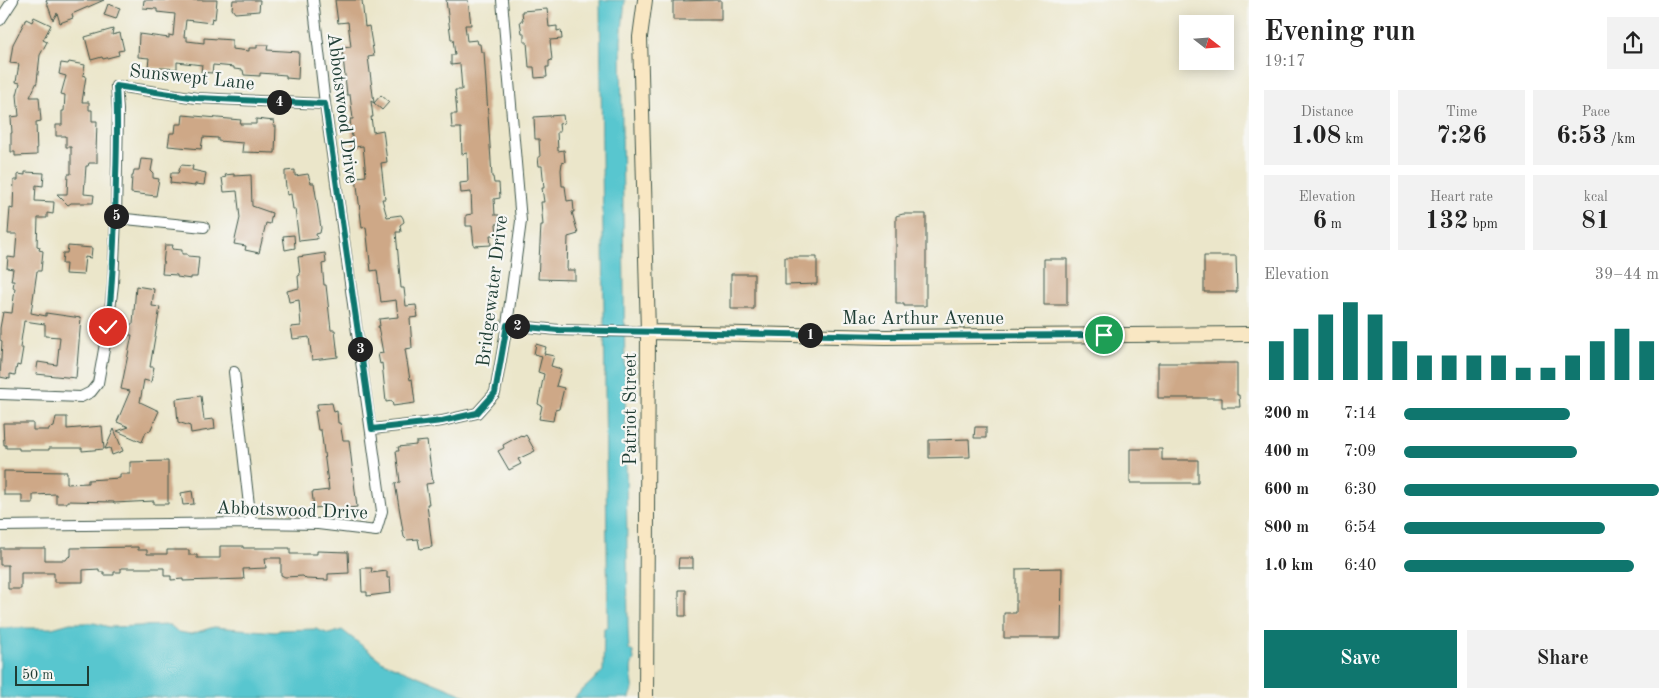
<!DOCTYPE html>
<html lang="en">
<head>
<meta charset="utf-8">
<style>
  :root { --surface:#fff; --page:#f2f2f2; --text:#222; --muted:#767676; --accent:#0f766e }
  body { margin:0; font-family:"Old Standard TT",serif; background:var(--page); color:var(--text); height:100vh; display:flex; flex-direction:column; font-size:19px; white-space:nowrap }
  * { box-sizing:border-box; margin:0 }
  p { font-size:16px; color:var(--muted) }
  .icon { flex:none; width:28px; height:28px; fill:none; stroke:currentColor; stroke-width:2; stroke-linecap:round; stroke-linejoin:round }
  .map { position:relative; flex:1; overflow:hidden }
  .sheet { display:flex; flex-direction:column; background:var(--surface); width:425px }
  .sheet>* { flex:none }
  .needle { width:32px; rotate:107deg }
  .tools { position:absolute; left:1179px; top:15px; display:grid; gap:10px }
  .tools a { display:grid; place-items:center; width:55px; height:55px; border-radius:0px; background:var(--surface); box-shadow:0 2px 12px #0003; font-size:25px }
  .scale { position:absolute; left:15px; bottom:12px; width:74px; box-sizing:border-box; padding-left:5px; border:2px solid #1f3d34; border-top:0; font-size:14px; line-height:18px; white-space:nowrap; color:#1f3d34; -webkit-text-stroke:4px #f6f6f2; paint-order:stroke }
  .pin { position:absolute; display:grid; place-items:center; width:42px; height:42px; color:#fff; margin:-21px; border:2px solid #fff; border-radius:50%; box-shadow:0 1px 5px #0007 }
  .km { position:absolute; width:25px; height:25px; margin:-12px; border-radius:50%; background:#222; color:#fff; font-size:14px; line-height:25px; text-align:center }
  .round { display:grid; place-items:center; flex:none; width:52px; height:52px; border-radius:0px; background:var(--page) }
  .headline { display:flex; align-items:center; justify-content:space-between; height:85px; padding:0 15px }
  h1 { font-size:28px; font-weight:700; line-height:38px }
  .stats { display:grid; grid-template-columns:repeat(3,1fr); gap:8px; height:85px; padding:5px 15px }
  .stats div { display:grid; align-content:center; border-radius:0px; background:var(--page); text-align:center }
  .stats b { font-size:25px; font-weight:700 }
  .stats small { font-size:14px; font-weight:400 }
  .stats p { font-size:14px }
  .chart { height:140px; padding:10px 15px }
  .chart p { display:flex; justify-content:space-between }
  .chart svg { width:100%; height:90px; margin-top:5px; stroke:var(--accent); stroke-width:6 }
  .action { display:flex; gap:10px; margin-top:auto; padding:10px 15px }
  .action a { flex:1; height:58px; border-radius:0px; background:var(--accent); color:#fff; font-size:20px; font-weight:700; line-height:58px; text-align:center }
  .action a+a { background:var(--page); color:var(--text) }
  ul { padding:0 15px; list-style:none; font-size:16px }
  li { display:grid; grid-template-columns:80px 60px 1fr; align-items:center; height:38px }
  li i { height:12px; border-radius:6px; background:var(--accent) }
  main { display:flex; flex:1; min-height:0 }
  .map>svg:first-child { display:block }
  .water { fill:#59c6cf; stroke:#3c8282 }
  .building { fill:#cea887 }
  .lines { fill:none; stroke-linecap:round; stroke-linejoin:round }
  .street-casing { stroke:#3e564a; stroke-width:12 }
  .secondary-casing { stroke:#3e564a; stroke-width:16 }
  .street { stroke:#fff; stroke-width:10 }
  .secondary { stroke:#f9e7c3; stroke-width:14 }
  .route-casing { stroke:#fff; stroke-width:10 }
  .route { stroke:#0f766e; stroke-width:6 }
  .labels { text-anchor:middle; stroke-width:4.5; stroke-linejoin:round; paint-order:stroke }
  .street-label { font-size:19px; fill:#1f3d34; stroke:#f6f6f2 }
</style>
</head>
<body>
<main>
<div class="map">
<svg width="1249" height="698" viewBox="0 0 1249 698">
  <rect width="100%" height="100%" fill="#f6f6f2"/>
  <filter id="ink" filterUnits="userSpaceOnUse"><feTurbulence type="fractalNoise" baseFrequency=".02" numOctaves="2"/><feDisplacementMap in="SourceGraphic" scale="10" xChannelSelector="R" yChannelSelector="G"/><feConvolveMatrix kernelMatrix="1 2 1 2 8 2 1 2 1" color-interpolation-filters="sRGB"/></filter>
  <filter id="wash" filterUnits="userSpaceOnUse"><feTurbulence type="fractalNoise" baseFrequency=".0096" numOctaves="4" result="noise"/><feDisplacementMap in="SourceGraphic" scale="20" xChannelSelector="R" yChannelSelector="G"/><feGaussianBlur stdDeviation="1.12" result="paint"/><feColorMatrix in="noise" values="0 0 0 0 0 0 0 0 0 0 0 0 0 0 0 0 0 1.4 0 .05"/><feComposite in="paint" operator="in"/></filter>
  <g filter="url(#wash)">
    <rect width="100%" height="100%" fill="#ebe6ca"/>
    <path class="water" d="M600,0H625L621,40L628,627L629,649L633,652L634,659C629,668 632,676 633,685C634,689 631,694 630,698H574L603,671L604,628L608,627Z
      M70,623H94L109,627L170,625L178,632L191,634L214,627L276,632L280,630L316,629L329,634L342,630L383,662L471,698H177L119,696L108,698H0V628H52Z"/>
    <g id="blocks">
      <path class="building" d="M46,0H104L72,14L73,18L60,23L57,13L53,20Z
        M144,0H217L215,19L212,18L211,23L186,20L184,37H187V41L204,43V38L232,40V49L249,51V48H257V45H268L267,50L299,52L298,79L286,78V75L260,73V76L244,75L243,70L234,69V67L213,65L212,73L201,72L202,65L177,62V69L148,67L149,58L138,57L139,34L169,38V35L173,36L175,14L157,12V9L143,8Z
        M233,0H260L259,11L235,13L232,9Z
        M335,0H362L365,27L369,26L374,56L368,57L374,103L371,101L373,117H371L373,132L383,130L387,162L381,163L385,199H382L387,217L401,215L403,218L404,222L400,225L401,232H396L401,288H404L406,306L416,305L418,317L410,318L412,348L405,349L410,380L412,379L415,403L393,406L392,401L386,402L382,363L380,364L378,354L383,353L378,326H380L379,319L398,317L396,300L381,302L377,270L371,271L366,227L362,228L356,177L366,176L363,146L353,147L350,119H353L350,95H347L342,48L351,47L348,22L338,23Z
        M446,0H468L471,25H465L467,41L477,40L478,44H480L481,52H484L492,177H493L494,183H499L500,198L494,199L495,215H499V224H496L497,235H490L491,245L474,246L472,226H466V215L472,214L471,192L461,193L460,183L468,182L467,153L462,154L461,128H452L451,114H457L455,90H462L460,64L451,65V55H455L453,39H451Z
        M721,0V20H673V1Z
        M108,4L120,8L116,19L104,15Z
        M547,9L549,27L557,26V31L561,30L562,39L550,40L552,60L549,61V67H546L547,77L535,78L534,67H529L527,42H524V33H522L520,21H523L522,11Z
        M34,17L51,25L43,40L47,42L40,55L37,82L30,97H39L41,121L36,122L37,155L15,156V152H11V133H12L11,117L19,116L17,95L20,83L16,82L19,64L10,63L13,44L26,19L32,22Z
        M113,29L112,35L120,33L124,50L118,51L119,55L103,59L102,57L91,60L85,37Z
        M69,62L85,65L83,75L86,76L82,102H89V110H92V121H97L96,153H97V163H89L88,166H86L84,194L94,195L93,203H71L68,205L57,194H67L68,174H71V147H66V136H56V125H62V111H64L65,95L61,94L66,76L59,74L61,63L68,64Z
        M381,95L389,102L382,110L374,103Z
        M183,115L241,120L240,124H256V119L274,121L273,126H276L275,153L242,152L243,143L218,141V138L203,137L201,149L168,146L170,133H175L176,124H182Z
        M563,115L564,123L559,124L560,132H557L558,151L564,150L565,162L562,163L561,170L562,186H565L567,201L573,200L574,212H572L578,234L568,237L567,270H575V280L538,279L541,225H543L541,202H544L542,188H544L542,166H539L538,157H540L539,139H535L534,117Z
        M141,159L153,160L151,171L153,173V178L159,179L156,196L131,193L132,176H133L134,170H139Z
        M181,165L193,166L192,170L206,173L204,185L195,184V186L170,183L171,173H178Z
        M295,170V176L308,174L311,183H314L321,228L320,233L316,234L317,239L299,241L295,209H293L291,194L287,195L285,179V171Z
        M25,172L44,173L43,186L36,185L35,201L54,202L53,214L47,213V218H38L37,246L40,247L39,250L43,251L41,271H37L31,313L46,316V313L81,318L76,378L36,374L38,362L57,365L60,337L45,336V324L24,321L20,348H23L20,366L17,365L15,375L10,374V379L0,377L2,341L0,340V328L3,312L12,313L15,288H13L14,281H11L13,269L7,268L8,257L15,258L17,234H8L10,208L13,209L14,180H18V174L25,175Z
        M234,174V176L251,175L252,206L272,213L270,224L266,223L259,253L245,250L246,246L234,244L240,218L237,191L224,192L222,178L226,177L225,175Z
        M903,214H926V306H904V304H896V216Z
        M294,235L295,248L285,250L283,236Z
        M165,245H173L172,249L182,250V254H187L188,256L199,257L197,277H191V279L177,277V275L162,274Z
        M68,246L92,248L91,258L85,257L83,275L65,274L66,264H62L63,253H67Z
        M325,253L326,263L322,264L324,285H326L331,330H335L338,357L312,360L309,337L293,339L291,327L301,326L299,300L289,302L287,291L299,288L298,276L300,275L298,257Z
        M1204,256H1236L1237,292H1204Z
        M785,257H817V284L785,285Z
        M1044,259H1067V305H1044Z
        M731,274H754V309H731Z
        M136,286L154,289L152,306L160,307L150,367H154L151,382L144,380L140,402L159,411L150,431L146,432L142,442L117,431L129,427L117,422L130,391L121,389L132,335H128L130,324H133Z
        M536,344L546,347L544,354L554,356L551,366L561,369L556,386L564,388L559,409L555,410L553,421L539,419L542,406L538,404L544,374L538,372L542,356L534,354Z
        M1158,363H1237V395H1239L1240,407H1222V398H1158Z
        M201,396L204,420L214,419L215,429L191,433L190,426L178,422L176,399Z
        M332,403L334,412L337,411L338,423H340L343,440H349L357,507L332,510L331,506L314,508L312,492L329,490L321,430H318L315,411H318L317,404Z
        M56,417H67V429L102,426L104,449L82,451V448H49V450H19V448H6V445H4L3,423H33V430H49V428L54,427Z
        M975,427H986V438H974Z
        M114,429L123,451L112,455L110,448L105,449Z
        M521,435L523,437L526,435L535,451L518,459L521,464L509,470L498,451L504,448L503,445Z
        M969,439L970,457L929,458V440Z
        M427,441L433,483L426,484L429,504H427L432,547L420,549L418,539L407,540L404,537L395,483L400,482L396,451H399L398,447L416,445V442Z
        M1130,449H1162V460H1198V483H1130Z
        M168,461V504H154V501L114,503V502L67,501V503H56V494L33,495V503H22V495H4V471L67,472V484L88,483V480L120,478V474H130V462Z
        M192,491L194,504L183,505L181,493Z
        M220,546H243V548H290V554H317V551L348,552L349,573L328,574V580L306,579L303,576L285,577L281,575V558H265L266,568L243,569L244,579L183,581V579L171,580V576H164V568H121V572H114V575H104V572H99V569L83,570V582H54V573H21V589H8V565H0V548H45V560H66L68,557L71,556V548L138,547V550H147V554H167V550H189V555H197V558H220Z
        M679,558H693V568H678Z
        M361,568H372L371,573L387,571V578H390L391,593L367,596V592H362Z
        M1062,568L1061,638H1004V613H1016V569Z
        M679,590H686V616H679Z"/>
    </g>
  </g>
  <g filter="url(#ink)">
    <use href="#blocks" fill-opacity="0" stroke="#3e564a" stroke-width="1"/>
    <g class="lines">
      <defs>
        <path id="street" d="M0,20L13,0
          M116,218L204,227
          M507,325L558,330L648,332
          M234,372L251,523
          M0,394L81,397L91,392L98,383L108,327L113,284L116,218L118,110L116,86L197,98L325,104
          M372,429L442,421L477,413L495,393L507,325L521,221L502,0
          M0,526L251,523L318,524L376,531L382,511L325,104L313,0"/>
        <path id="secondary" d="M645,0L640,37L648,332L646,698
          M648,332L886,337L1249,334"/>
      </defs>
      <use href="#street" class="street-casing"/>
      <use href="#secondary" class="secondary-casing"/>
      <use href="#street" class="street"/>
      <use href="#secondary" class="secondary"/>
    </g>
  </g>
  <g class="lines" filter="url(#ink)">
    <defs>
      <path id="route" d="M108,327C113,278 115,228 116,178C117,148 118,117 116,86L197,98L325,104L372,429L442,421L477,413L495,393L507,325L558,330L886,336L1104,335"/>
    </defs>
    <use href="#route" class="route-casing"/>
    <use href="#route" class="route"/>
  </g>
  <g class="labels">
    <g class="street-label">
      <text transform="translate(192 76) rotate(6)" y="7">Sunswept Lane</text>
      <text transform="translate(344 108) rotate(83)" y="7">Abbotswood Drive</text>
      <text transform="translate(491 291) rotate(-83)" y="7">Bridgewater Drive</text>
      <text x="923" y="324">Mac Arthur Avenue</text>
      <text transform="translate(629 409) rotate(-90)" y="7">Patriot Street</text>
      <text transform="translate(292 509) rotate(2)" y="7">Abbotswood Drive</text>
    </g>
  </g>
</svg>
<div class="tools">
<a><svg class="needle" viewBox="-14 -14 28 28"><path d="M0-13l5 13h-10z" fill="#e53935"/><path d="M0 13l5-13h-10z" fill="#767676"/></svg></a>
</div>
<div class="scale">50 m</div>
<div class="pin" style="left:1104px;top:335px;background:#1e9e55"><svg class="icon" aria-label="arrive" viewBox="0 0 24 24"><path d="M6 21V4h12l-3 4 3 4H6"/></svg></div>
<div class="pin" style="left:108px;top:327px;background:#d93025"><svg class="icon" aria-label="check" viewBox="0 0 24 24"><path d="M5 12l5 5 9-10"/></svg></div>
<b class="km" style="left:810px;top:335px">1</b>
<b class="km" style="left:517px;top:326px">2</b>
<b class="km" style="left:360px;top:349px">3</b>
<b class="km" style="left:279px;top:102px">4</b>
<b class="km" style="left:116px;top:216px">5</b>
</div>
<section class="sheet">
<div class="headline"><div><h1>Evening run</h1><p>19:17</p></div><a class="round"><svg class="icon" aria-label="share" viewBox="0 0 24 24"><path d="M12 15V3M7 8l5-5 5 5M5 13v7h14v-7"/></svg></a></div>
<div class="stats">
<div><p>Distance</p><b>1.08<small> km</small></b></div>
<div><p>Time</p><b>7:26</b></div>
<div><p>Pace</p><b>6:53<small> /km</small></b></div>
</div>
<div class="stats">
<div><p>Elevation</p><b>6<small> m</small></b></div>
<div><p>Heart rate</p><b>132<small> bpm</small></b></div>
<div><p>kcal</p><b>81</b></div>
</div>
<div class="chart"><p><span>Elevation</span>39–44 m</p>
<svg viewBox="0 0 160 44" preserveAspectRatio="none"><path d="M5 44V25M15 44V19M25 44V12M35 44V6M45 44V12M55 44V25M65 44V32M75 44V32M85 44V32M95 44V32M105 44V38M115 44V38M125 44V32M135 44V25M145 44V19M155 44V25"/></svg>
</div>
<ul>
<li><b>200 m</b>7:14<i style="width:65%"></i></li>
<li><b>400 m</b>7:09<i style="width:68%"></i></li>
<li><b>600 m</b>6:30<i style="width:100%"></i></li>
<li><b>800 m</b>6:54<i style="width:79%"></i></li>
<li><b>1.0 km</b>6:40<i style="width:90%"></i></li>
</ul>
<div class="action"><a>Save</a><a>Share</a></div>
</section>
</main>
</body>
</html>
